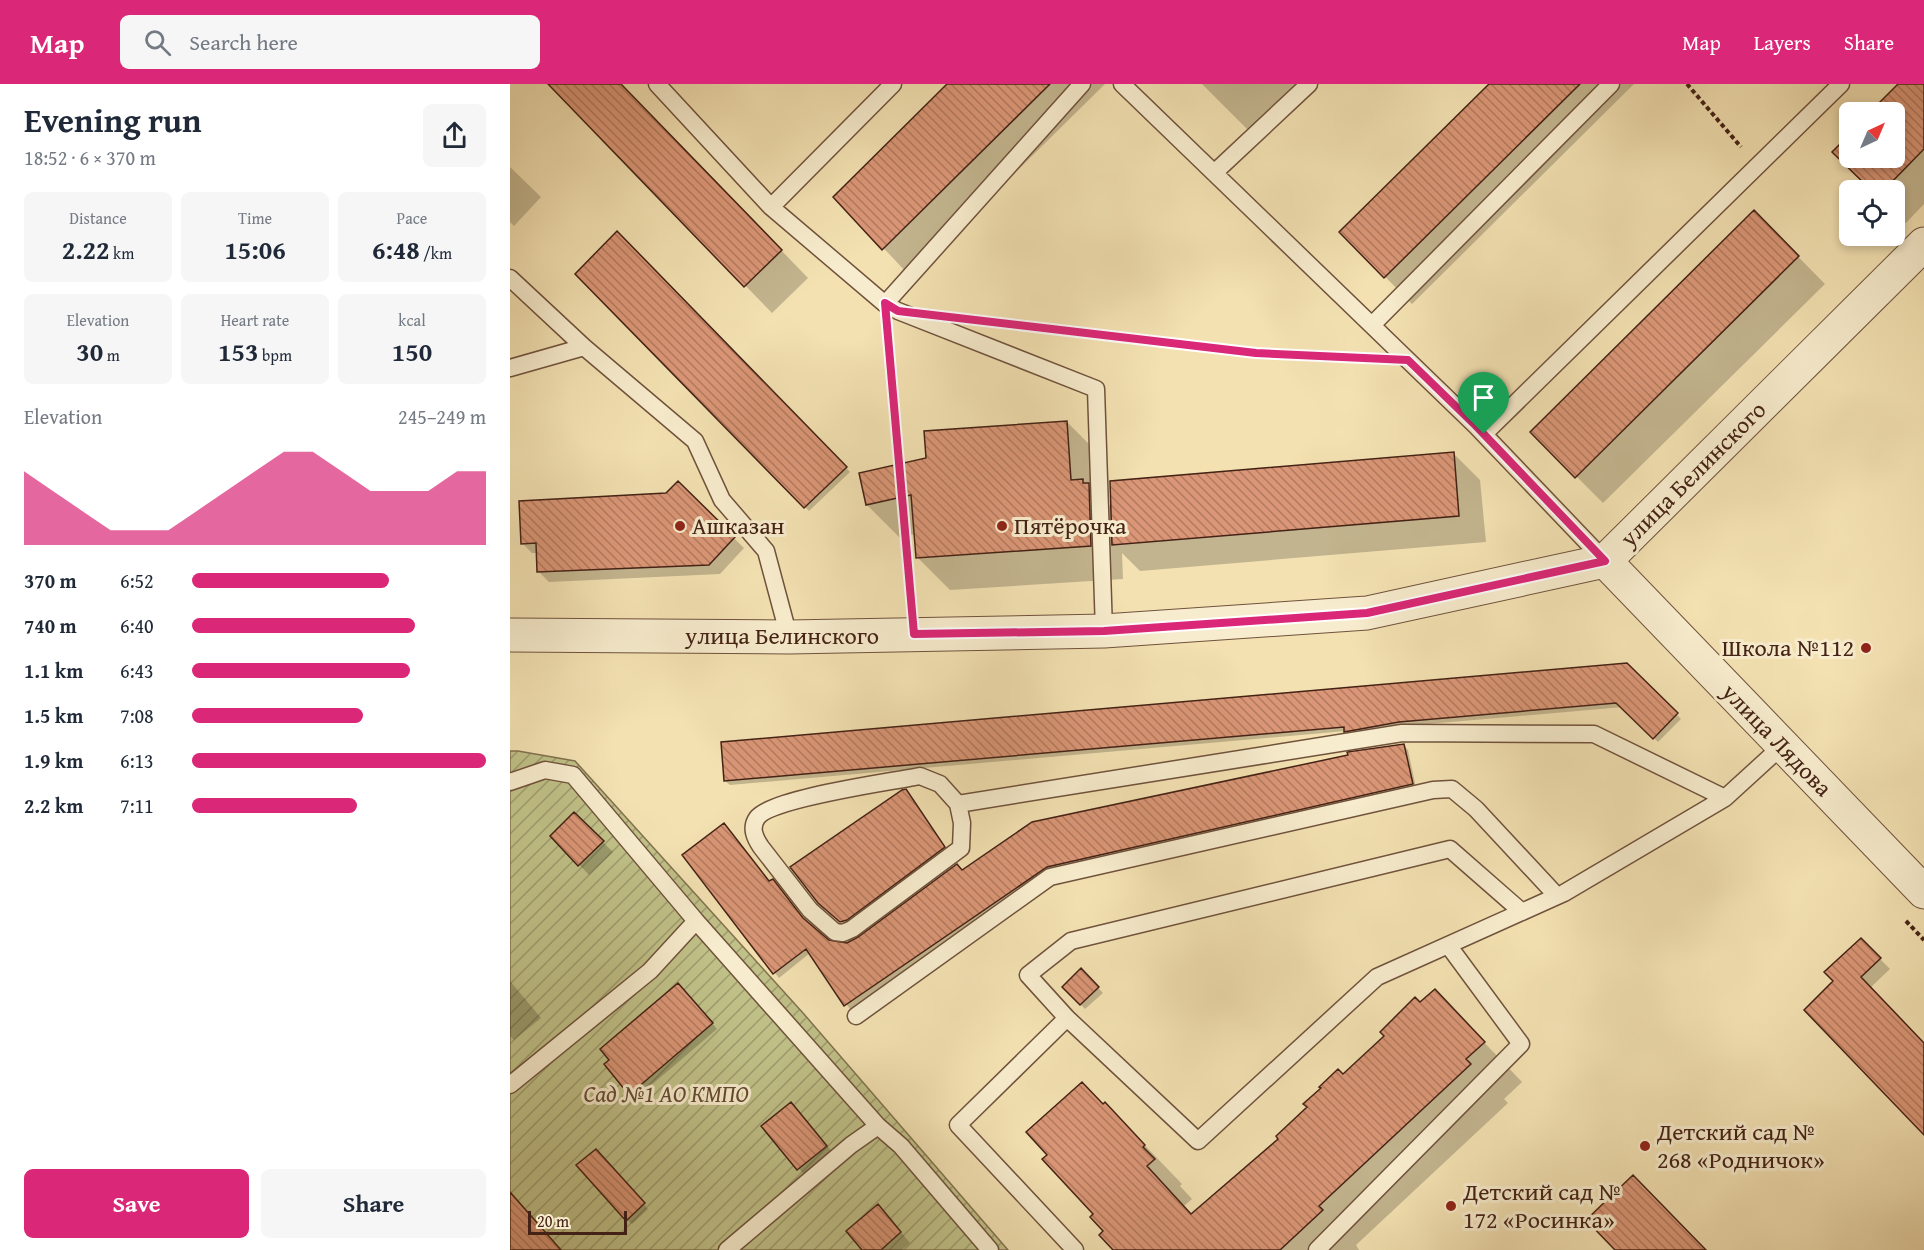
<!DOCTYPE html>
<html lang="en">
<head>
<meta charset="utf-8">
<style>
  :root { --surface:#fff; --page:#f6f6f7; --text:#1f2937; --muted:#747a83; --accent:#db2777 }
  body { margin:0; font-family:"Gentium Book Plus",serif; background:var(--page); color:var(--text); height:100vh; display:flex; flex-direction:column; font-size:22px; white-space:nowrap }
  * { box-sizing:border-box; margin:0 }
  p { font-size:20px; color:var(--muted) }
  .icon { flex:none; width:33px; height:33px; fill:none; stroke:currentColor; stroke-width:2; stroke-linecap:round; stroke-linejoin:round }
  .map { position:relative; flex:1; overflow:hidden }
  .details { display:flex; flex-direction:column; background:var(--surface); width:510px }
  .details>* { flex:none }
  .needle { width:39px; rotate:44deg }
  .tools { position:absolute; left:1329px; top:18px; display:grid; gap:12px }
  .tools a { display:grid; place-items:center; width:66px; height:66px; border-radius:9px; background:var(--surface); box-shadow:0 3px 9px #0003; font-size:30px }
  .scale { position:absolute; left:18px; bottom:15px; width:99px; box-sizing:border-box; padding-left:6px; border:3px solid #442215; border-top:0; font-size:16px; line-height:21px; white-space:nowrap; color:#442215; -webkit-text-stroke:4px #f7eccd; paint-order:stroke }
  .pin { position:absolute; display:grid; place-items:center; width:51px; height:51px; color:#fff; margin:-62px -26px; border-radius:50% 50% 50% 0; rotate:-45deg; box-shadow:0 0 6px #0007 }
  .pin .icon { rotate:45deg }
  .round { display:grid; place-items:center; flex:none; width:63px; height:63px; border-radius:9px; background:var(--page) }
  .headline { display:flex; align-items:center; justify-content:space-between; height:102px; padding:0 24px }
  h1 { font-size:33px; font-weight:700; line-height:45px }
  .stats { display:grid; grid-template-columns:repeat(3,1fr); gap:9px; height:102px; padding:6px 24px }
  .stats div { display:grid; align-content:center; border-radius:9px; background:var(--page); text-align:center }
  .stats b { font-size:26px; font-weight:700 }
  .stats small { font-size:16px; font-weight:400 }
  .stats p { font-size:16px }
  .chart { height:168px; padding:12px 24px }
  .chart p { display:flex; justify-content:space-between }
  .chart svg { width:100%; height:108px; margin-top:6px; fill:var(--accent); opacity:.7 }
  .primary-button { display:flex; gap:12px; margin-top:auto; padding:12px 24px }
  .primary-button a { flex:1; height:69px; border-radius:9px; background:var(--accent); color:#fff; font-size:24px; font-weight:700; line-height:69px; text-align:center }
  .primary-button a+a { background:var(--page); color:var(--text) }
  ul { padding:0 24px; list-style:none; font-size:20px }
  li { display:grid; grid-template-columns:96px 72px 1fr; align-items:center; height:45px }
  li i { height:15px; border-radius:8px; background:var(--accent) }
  header { display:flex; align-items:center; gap:36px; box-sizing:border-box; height:84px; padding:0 30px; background:var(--accent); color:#fff }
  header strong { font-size:28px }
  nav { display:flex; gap:33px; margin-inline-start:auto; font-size:21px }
  .search { width:420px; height:54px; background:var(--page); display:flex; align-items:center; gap:15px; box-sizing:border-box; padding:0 21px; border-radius:9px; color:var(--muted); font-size:22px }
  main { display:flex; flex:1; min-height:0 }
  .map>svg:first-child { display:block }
  .garden { fill:url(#garden-furrows); stroke:#82724e; stroke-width:1.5 }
  .shadow { fill:#0003 }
  .building { fill:url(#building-back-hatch); stroke:#442215; stroke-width:1.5 }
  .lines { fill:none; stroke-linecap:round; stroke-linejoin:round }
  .service-casing { stroke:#70523c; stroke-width:19 }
  .minor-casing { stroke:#70523c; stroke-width:35 }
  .tertiary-casing { stroke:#70523c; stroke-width:35 }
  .path { stroke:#442215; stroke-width:4; stroke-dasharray:4.5 3; stroke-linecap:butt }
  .service { stroke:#f7eccd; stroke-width:16 }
  .minor { stroke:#f7eccd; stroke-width:33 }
  .tertiary { stroke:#f7eccd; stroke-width:33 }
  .route-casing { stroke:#fff; stroke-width:12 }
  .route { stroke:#db2777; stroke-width:8 }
  .poi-dot { fill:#8f2418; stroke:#f7eccd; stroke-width:2 }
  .labels { text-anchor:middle; stroke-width:6; stroke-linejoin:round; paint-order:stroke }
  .street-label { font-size:24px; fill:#442215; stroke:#f7eccd }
  .poi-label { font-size:24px; fill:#442215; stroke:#f7eccd; text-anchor:start }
  .park-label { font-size:24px; font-style:italic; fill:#634a32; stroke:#f7eccd }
</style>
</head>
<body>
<header>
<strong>Map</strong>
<div class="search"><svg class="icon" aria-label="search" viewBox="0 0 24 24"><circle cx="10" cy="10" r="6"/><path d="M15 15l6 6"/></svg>Search here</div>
<nav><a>Map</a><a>Layers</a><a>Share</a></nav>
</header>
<main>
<section class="details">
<div class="headline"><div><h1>Evening run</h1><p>18:52 · 6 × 370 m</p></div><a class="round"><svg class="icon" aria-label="share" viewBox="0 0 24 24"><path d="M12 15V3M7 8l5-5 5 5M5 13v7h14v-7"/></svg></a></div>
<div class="stats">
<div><p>Distance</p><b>2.22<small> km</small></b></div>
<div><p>Time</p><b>15:06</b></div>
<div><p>Pace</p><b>6:48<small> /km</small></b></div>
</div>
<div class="stats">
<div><p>Elevation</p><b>30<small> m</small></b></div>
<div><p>Heart rate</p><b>153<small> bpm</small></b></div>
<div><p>kcal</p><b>150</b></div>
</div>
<div class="chart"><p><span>Elevation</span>245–249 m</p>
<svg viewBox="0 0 160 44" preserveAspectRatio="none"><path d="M0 44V14L10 22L20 30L30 38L40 38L50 38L60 30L70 22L80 14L90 6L100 6L110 14L120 22L130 22L140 22L150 14L160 14V44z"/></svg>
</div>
<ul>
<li><b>370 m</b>6:52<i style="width:67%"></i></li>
<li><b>740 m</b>6:40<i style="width:76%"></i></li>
<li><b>1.1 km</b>6:43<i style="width:74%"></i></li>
<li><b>1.5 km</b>7:08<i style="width:58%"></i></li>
<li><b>1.9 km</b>6:13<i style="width:100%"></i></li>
<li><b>2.2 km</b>7:11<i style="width:56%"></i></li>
</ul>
<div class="primary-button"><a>Save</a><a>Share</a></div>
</section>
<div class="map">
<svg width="1414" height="1166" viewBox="0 0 1414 1166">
  <defs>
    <pattern id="garden-furrows" width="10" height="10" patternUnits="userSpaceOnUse" patternTransform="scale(1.5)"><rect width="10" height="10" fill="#c0c188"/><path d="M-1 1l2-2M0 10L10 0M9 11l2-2" fill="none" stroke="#9e9c6e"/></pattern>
    <pattern id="building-back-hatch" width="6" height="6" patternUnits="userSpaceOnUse" patternTransform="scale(1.5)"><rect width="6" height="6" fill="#da9676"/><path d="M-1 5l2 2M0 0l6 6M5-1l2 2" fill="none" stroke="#b27a60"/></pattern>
  </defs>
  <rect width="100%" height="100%" fill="#f3e1b2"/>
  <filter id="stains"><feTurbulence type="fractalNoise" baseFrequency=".00333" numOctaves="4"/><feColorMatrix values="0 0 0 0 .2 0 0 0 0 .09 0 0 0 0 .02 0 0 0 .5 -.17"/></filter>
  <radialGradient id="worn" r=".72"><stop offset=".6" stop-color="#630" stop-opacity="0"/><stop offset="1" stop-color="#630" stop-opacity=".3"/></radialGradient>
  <path class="garden" d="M0,667H8L65,677L293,929L498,1166H0Z"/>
  <path class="shadow" d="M40,0H110L298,194L262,229Z
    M439,0H595L400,192L325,113Z
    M692,0H798L745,53Z
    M981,0H1124L902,220L831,148Z
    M1390,0H1414V120L1396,139L1384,128V106H1362L1324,68L1340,74H1384V28H1362Z
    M0,83L31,113L4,142L0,138Z
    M1244,128L1315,200L1093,419L1022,348Z
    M107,150L340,388L299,427L67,190Z
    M557,338L590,371L593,415L602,424L943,369L970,396L976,458L630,487L612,469L613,495L440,506L407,473L405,450L390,454L357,421L417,375Z
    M168,399L234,464L210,490L39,498L29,488L28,469H22L12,459L157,411Z
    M1117,581L1171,635L1148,658L1113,623L895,642L840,652L836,647L220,701L215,697Z
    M893,661L898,666L906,704L543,787L340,925L300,869L269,894L174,772L260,799L296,838L318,858L337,860L453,787Z
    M400,712L439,768L336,842L314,823Z
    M64,730L103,768L79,791L42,752Z
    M1351,856L1380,885L1360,904L1414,961V1049L1296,926L1325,897Z
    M571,886L593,909L575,925L554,903Z
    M0,897L31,934L4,956L0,952Z
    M173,905L207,945L125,1015L96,981Z
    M925,907L1012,998L994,1015L998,1019L846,1161L849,1166H605L586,1130L595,1020L672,1100L670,1102L682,1115L674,1122L683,1131L770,1055L833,992Z
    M281,1020L326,1072L298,1095L253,1043Z
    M91,1072L138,1125L122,1140L117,1136Z
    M378,1132L400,1159L392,1166H354Z"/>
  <path class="building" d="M38,0H111L272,166L234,203Z
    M437,0H540L372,166L323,113Z
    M979,0H1070L874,194L829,148Z
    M1388,0H1414V65L1374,106H1361L1322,68L1340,50V74H1384V28H1360Z
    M1244,126L1289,172L1065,394L1020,348Z
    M107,147L337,383L294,424L65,190Z
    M557,337L561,396L573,395V399H579L581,462L406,474L401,411L356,421L349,389L416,374L414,347Z
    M944,368L949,432L602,461L600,397Z
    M168,397L225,453L199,481L27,488L26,459L11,460L9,417L156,409Z
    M1117,579L1168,629L1143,655L1106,619L889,638L834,648V643L214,697L211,658Z
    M894,660L903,700L537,783L334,922L296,865L263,890L172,771L214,739L259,797L263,795L293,834L319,856L337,859L348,853L447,780L452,786L522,738L838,671L837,668Z
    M396,705L435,763L337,836L330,838L308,819L280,783L392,706Z
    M64,728L94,757L68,782L40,752Z
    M1351,854L1371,874L1351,893L1414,959V1051L1294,926L1323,897L1314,888Z
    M571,884L589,903L570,921L552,903Z
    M168,899L203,939L119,1011L94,980L99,976L90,965Z
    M925,905L975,958L956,975L961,980L809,1122L813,1126L770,1166H603L589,1151L593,1147L580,1133L583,1130L532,1075L537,1071L516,1048L572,998L593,1020L595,1018L635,1061L633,1063L645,1075L637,1082L681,1130L768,1055L766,1052L797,1023L793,1020L811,1004L809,1003L828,985L833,990L874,952L870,948L905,913L910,918Z
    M281,1018L317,1062L287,1086L251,1042Z
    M86,1065L135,1119L116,1137L66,1081Z
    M1123,1091L1196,1166H1105L1076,1136Z
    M0,1108L51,1166H0Z
    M368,1120L391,1148L371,1166H352L336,1147Z"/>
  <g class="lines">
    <defs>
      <path id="service" d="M147,0L261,123L375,220L388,227L586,305L594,547
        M612,0L966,342L1095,477
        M704,89L799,0
        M261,123L383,0
        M0,194L74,263L0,284
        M375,220L572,0
        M862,241L1101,0
        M74,263L185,357L212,416L256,467L279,553
        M974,350L1331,0
        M0,698L35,686L63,691L186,837L368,1042L391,1062L480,1166
        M448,720L452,739L451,764L342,845L333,849L325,848L300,826L251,763C245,754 240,744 247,734C261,714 381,698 410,692L430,700L448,720L892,649L1084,650L1215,714
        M1012,828L940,765L561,857L518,891L557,934L688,1057L867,893L1054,809L1215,714L1272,662
        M346,932L540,793L923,706L942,705L966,725L1047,812
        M557,934L448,1041L565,1166
        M0,1001L140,887L186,837
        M217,1166L341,1061L368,1042
        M807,1166L1011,960L938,861"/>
      <path id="minor" d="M1095,477L1414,808"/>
      <path id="tertiary" d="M0,551L279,553L594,547L857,529L1095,477L1414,160"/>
    </defs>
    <use href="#service" class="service-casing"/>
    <use href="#minor" class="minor-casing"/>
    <use href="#tertiary" class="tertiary-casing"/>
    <path class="path" d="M1177,0L1231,63
      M493,239L745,269L858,274
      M377,249L401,517
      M1396,837L1414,856"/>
    <use href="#service" class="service"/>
    <use href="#minor" class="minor"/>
    <use href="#tertiary" class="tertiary"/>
  </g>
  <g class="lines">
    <defs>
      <path id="route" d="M375,219L388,227L746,269L898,276L966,342L1095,477L857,529L594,547L404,550Z"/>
    </defs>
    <use href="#route" class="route-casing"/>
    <use href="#route" class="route"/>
  </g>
  <g class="poi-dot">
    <circle cx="170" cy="442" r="6"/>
    <circle cx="492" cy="442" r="6"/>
    <circle cx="1356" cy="564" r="6"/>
    <circle cx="1135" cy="1062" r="6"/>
    <circle cx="941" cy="1122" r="6"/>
  </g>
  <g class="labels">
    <g class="street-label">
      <text transform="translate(1183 390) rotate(-45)" y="8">улица Белинского</text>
      <text x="272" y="560">улица Белинского</text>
      <text transform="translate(1267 656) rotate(46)" y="8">улица Лядова</text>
    </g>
    <g class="poi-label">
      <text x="182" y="450">Ашказан</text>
      <text x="504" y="450">Пятёрочка</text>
      <text x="1344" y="572" text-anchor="end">Школа №112</text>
      <text x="1147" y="1056">Детский сад №<tspan x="1147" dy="28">268 «Родничок»</tspan></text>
      <text x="953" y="1116">Детский сад №<tspan x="953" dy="28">172 «Росинка»</tspan></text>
    </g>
    <g class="park-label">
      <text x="156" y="1018">Сад №1 АО КМПО</text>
    </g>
  </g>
  <rect width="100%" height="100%" filter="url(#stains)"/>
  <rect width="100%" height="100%" fill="url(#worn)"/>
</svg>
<div class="tools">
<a><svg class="needle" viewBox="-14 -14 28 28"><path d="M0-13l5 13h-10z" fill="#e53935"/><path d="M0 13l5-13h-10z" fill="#747a83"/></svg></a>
<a><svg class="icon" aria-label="locate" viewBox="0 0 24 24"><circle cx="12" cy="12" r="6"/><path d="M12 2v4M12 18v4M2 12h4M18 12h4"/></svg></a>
</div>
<div class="scale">20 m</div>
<div class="pin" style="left:974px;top:350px;background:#1e9e55"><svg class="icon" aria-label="arrive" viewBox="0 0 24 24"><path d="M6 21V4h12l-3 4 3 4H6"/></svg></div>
</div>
</main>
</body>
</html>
